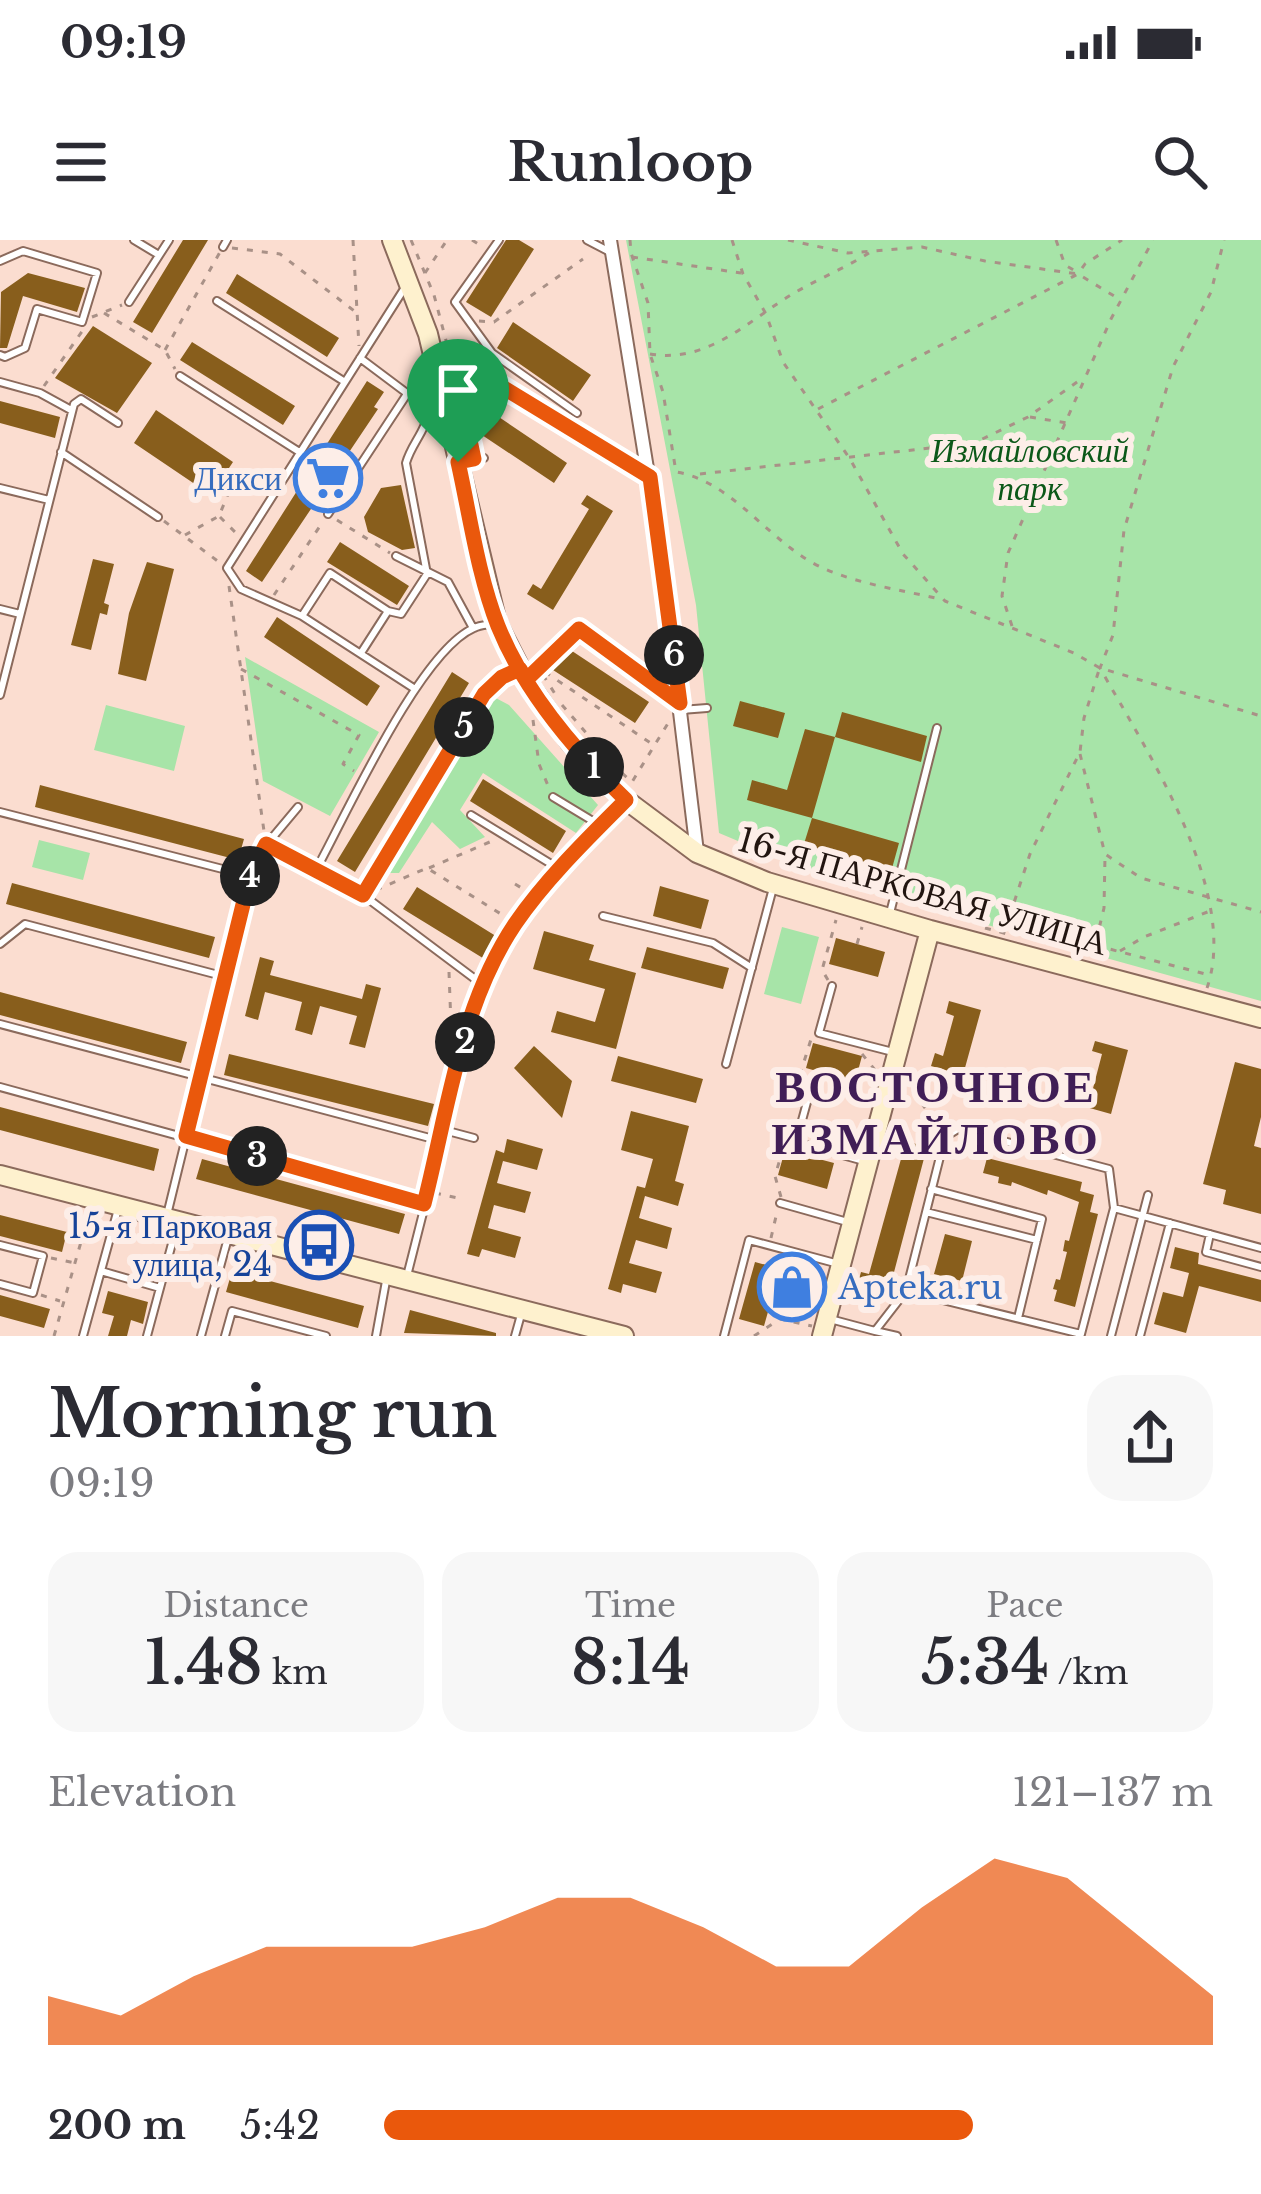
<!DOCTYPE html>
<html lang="en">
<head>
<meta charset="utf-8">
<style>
  :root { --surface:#fff; --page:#f7f7f7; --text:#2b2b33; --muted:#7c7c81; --accent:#ea580c }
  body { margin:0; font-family:"Libre Baskerville",serif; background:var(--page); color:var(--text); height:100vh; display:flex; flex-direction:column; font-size:45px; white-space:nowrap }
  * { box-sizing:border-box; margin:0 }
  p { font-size:39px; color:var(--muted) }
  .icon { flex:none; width:66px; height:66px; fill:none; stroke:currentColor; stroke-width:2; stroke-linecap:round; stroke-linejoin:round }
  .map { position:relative; height:1096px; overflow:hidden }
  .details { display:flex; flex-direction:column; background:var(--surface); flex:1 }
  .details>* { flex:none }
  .pin { position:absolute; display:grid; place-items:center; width:102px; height:102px; color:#fff; margin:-123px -51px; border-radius:50% 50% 50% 0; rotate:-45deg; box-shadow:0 0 12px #0007 }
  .pin .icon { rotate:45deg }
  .km { position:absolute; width:60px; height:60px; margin:-30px; border-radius:50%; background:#222; color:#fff; font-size:33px; line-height:60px; text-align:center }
  .round { display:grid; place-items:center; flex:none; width:126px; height:126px; border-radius:36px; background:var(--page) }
  .headline { display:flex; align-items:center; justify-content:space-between; height:204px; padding:0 48px }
  h1 { font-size:66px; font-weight:600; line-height:90px }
  .figures { display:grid; grid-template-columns:repeat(3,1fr); gap:18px; height:204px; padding:12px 48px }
  .figures div { display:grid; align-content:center; border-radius:30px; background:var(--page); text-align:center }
  .figures b { font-size:60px; font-weight:600 }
  .figures small { font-size:33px; font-weight:400 }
  .figures p { font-size:33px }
  .chart { height:336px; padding:24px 48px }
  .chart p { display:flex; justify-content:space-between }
  .chart svg { width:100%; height:216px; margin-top:12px; fill:var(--accent); opacity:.7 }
  ul { padding:0 48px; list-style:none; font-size:39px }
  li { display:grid; grid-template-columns:192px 144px 1fr; align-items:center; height:90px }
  li i { height:30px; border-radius:15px; background:var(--accent) }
  .status { display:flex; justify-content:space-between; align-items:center; height:84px; padding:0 60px; background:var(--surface); direction:ltr }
  .status svg { height:33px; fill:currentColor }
  header { display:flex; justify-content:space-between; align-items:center; height:156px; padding:0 48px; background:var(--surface); font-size:54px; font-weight:600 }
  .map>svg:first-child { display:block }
  .green { fill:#a7e4a8 }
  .building { fill:#885e1c }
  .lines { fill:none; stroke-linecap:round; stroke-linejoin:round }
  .lane-casing { stroke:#8b6a5c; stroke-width:10 }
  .street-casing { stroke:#8b6a5c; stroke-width:16 }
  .secondary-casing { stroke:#8b6a5c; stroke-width:22 }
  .path { stroke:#a99187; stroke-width:3; stroke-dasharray:6 9; stroke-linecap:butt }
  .lane { stroke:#fff; stroke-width:6 }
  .street { stroke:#fff; stroke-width:12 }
  .secondary { stroke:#fef1ce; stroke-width:18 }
  .route-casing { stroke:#fff; stroke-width:24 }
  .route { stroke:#ea580c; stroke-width:15 }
  .labels { text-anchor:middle; stroke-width:12; stroke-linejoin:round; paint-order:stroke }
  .park-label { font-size:33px; font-style:italic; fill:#0c5919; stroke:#fdeee8 }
  .shop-label { font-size:33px; fill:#366cbe; stroke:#fdeee8; text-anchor:end }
  .street-label { font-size:33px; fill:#221510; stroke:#fdeee8 }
  .transit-label { font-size:33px; fill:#164399; stroke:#fdeee8; text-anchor:end }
  .district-label { font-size:45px; font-weight:bold; letter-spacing:3px; fill:#401e56; stroke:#fdeee8 }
</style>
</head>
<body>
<div class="status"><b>09:19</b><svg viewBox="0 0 49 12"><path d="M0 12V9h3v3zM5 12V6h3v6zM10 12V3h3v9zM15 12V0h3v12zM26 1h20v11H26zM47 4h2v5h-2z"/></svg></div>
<header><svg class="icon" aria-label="menu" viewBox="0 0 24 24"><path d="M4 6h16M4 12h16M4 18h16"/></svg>Runloop<svg class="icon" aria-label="search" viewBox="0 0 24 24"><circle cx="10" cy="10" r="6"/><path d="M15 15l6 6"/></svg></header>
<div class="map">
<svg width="1261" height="1096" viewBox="0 0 1261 1096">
  <rect width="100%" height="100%" fill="#fbddd0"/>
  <path class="green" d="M626,0H1261V761L840,644L719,593L696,365Z
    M245,417L379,492L330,576L263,541Z
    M475,447L509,465L598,565L576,593L483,533L460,570L485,597L460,609L432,582L399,633H363Z
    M106,465L185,486L174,531L94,510Z
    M39,600L90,613L83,640L32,627Z
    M782,687L819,697L801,764L764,754Z"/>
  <path class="building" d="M183,0H208L152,93L133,82Z
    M506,0H519L534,9L491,77L466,62Z
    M28,33L85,48L77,72L23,56L7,108H0L1,52Z
    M237,34L339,98L327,117L226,53Z
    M513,82L591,135L573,161L497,108Z
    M93,86L152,123L117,173L55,138Z
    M192,102L295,166L283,185L180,120Z
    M367,141L384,152L374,167L378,169L262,342L246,331Z
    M0,161L60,177L55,198L0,183Z
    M484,167L567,223L554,243L470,187Z
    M156,170L233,222L211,255L134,203Z
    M401,245L415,308L402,310L368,292L364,277L381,248Z
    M587,255L613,271L553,370L527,354L533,344L541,349L589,269L581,264Z
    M340,302L409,346L397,365L327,322Z
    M93,319L114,324L104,363L109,365L107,375L100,373L91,410L71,405Z
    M147,322L174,329L146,441L118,434L129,373Z
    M277,377L380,446L367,466L264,397Z
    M569,409L649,462L635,483L553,430Z
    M452,432L469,443L355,632L337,621Z
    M740,461L785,473L778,498L733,486Z
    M842,472L927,496L921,522L835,497Z
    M805,489L835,497L812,578L747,560L752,540L787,550Z
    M483,539L566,591L553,613L470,561Z
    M40,545L244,599L238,620L35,567Z
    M812,578L899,603L891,632L803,607Z
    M12,643L215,697L209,718L6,664Z
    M660,646L709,660L701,689L653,676Z
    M417,647L499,698L486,720L403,669Z
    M544,691L594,705L589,720L636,733L616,809L551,792L557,771L595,782L605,749L533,729Z
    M836,698L885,712L878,737L829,724Z
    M647,707L729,728L723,749L641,728Z
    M260,717L274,721L270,735L362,759L366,744L381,748L365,808L349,804L357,776L320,766L312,795L295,790L302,762L265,752L258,780L245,776Z
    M0,752L187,802L181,823L0,775Z
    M949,761L981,770L963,835L931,826L935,813L943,816L954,776L946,773Z
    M1095,801L1128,810L1111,874L1079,865L1082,853L1091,856L1102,814L1092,811Z
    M813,803L862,816L855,842L806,828Z
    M534,806L572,841L562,878L514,828Z
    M229,814L434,864L428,886L224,835Z
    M618,816L703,839L696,863L611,841Z
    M1235,822L1261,829V877L1254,906L1261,908V974L1223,964L1226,950L1203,944Z
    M0,867L159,909L154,931L0,890Z
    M631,871L689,886L675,941L684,944L678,966L645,956L639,978L672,988L667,1009L636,1000L629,1023L662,1032L656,1053L623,1044L621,1053L608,1049L637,946L645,948L653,919L621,910Z
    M507,899L543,909L537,930L503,921L497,943L531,952L525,973L494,965L488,988L521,997L515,1018L482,1009L479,1017L467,1014L496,910L504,913Z
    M906,901L927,907L888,1055L857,1047L861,1032L869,1034Z
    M785,910L834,923L827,949L778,935Z
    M987,918L1082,942L1080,951L1094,955L1090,972L1098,974L1075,1067L1054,1061L1057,1050L1053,1049L1056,1039L1060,1040L1067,1012L1063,1011L1065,1000L1069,1001L1079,962L1048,950L1047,955L1012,942L1011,946L998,943L999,937L983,933Z
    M202,919L405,974L399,994L196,939Z
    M0,975L67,992L62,1012L0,996Z
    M945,994L972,1001L962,1041L934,1034Z
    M1175,1007L1199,1013L1198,1024L1261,1040V1062L1199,1046L1186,1093L1154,1084L1163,1052L1183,1057L1189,1033L1170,1028Z
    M755,1022L804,1035L797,1061L773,1054L764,1086L739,1079Z
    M232,1031L364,1066L358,1088L226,1052Z
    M108,1051L148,1062L143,1084L131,1080L127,1096H108L114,1076L102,1073Z
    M0,1055L50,1069L44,1088L0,1076Z
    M410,1070L496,1093V1096L404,1093Z"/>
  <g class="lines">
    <defs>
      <path id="lane" d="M134,0L159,15
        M499,0L455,62L492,113L577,173
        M587,0L610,12
        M223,7L227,0
        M0,21L23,11L97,33L82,82L37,69L25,108L5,117L0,115
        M217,61L345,142
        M129,62L169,0
        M360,118L428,169C427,191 412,202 406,223L427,334L401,374L388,371L330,333L302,376L415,449
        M180,136L301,213
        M0,142L40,153L71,170
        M428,169L494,142L647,235
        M61,212L158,277
        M464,221L484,218
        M0,248L49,260
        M328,274L407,154
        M396,316L448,342L473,388
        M0,369L20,374
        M302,376L241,349L227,328L404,49
        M361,413L388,371
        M528,437L579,389L677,460
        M0,455L74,164L81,159L118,183
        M681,470L707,468
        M553,557L601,586
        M0,572L250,636L167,975
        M471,575L561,630
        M250,636L267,604L298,567
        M363,655L484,454L502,437L519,429
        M603,676L713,703L752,728
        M889,677L937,488
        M0,704L25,684L226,737
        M483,745L363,655L317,628C347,573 420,411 474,388C480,385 486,385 492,384
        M832,746L819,793L893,812
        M0,784L441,901
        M726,824L773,648
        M0,847L424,963
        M809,855L796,902L864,921
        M444,890L474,898
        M931,949L1042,979L1018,1078
        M780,963L851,983
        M1114,968L1261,1008
        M926,972L1037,1000
        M1210,994L1206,1012L1261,1027
        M0,1005L43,1016L33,1053L0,1044
        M101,1031L160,1048
        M407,1036L444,890L453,838L483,745L516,683L623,563
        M830,1079L875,1091L906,1051L945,897L958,889L1109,929L1114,968L1081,1094L906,1051
        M875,1091L897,1096
        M83,1096L118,969
        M147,1096L177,985
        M201,1096L228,998
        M225,1096L232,1071L326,1096
        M376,1096L386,1041
        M515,1096L522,1071
        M724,1096L749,1000L835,1023
        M1111,1096L1148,955
        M1140,1096L1170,983"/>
      <path id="street" d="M610,0L661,315L697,612"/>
      <path id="secondary" d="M392,0L428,94L497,383L526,440L569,501L626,560L697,613L767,642L930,690L1261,778
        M0,935L624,1096
        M822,1096L930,690"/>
    </defs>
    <use href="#lane" class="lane-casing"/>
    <use href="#street" class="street-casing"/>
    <use href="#secondary" class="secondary-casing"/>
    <path class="path" d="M353,0L359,106
      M411,0L434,55L458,146
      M472,0L483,7
      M630,0L631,13L648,63L650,114L663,152L676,232C727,240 762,291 806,319C843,342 897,349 940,359
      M732,0L743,34L766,74L783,122L850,219L903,314L945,361L1074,413L1100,428L1261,476
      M788,0L848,13L922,7L985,21L1078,34L1119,59
      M1056,0L1065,25L1077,32
      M232,8L280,14L357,73
      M632,17L741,33
      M425,33L447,0
      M104,73L165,110L175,129
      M92,77L122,65
      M479,81L494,82L583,19
      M165,110L220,12
      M650,114C708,124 749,80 794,53C818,39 845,28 869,13
      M44,146L83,90
      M463,167L471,205
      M818,169L1078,34L1085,24L1122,0
      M1030,177L1067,183
      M700,234L974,203L1028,177L1084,137
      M220,277L239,296
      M337,280L390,313
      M164,281L219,322
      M185,295L219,276L231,247
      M229,346L264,591
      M274,355L322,283
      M1012,386L1002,356L1008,313L1111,79L1153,0
      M241,429L359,495L343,524L354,531
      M545,432L652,504
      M543,435L557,457
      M562,465L615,526
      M533,480L539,524L549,548
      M1080,514L1105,614L1141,638L1261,672
      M622,533L632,542L670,480
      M274,608L309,624
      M429,628L492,601
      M515,644L528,652
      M376,650L427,628L509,679
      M1013,675L1029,688L1209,735
      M985,688L1011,695
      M1005,690L1030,614L1080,512L1084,478L1099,430
      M1096,701L1104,668L1105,616
      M857,704L862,687
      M1120,711L1144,697L1210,671
      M449,732L452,812
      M828,740L822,730L836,680
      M1207,748C1240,652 1146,510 1100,428L1113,395L1124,290L1173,127L1211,52L1224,0
      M862,814L875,830
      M904,839L941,890
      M803,848L798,841L812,796
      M435,953L458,958
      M781,957L775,936L783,909L788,906
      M771,998L777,972
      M51,1018L75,1023
      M41,1055L60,1061
      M54,1096L89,974
      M754,1096L780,1079L812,1086"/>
    <use href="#lane" class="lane"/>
    <use href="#street" class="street"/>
    <use href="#secondary" class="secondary"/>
  </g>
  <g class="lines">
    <defs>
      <path id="route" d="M458,222C470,276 478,335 498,386C525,453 575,511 626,560C588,598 545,640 515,684C460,766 448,870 424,964L186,896L250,636L266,604L363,655L484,454L502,437L520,429L526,440L579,389L680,463L650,237L494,142L461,158L474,219L458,222"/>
    </defs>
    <use href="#route" class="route-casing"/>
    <use href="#route" class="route"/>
  </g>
  <defs>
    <symbol id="supermarket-ring" viewBox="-11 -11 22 22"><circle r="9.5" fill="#fdeee8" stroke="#3f7fe0" stroke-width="1.5"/><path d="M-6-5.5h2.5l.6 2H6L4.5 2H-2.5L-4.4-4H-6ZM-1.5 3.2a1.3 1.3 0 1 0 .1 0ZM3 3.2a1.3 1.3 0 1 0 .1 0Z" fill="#3f7fe0"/></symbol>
    <symbol id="bus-ring" viewBox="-11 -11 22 22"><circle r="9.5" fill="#fdeee8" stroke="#1a4fb4" stroke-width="1.5"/><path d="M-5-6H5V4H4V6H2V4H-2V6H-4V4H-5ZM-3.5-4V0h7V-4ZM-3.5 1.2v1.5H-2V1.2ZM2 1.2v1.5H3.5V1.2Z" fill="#1a4fb4"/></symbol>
    <symbol id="shop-ring" viewBox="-11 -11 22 22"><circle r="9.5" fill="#fdeee8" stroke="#3f7fe0" stroke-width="1.5"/><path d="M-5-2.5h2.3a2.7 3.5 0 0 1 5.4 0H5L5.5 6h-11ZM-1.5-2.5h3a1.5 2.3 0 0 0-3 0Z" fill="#3f7fe0"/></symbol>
  </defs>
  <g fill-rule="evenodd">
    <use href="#supermarket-ring" x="290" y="200" width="76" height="76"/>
    <use href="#bus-ring" x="281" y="967" width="76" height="76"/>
    <use href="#shop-ring" x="754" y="1009" width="76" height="76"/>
  </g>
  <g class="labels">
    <g class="park-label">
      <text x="1030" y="222">Измайловский<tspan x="1030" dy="38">парк</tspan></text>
    </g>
    <g class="shop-label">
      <text x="282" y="250">Дикси</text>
      <text x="838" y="1059" text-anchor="start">Apteka.ru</text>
    </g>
    <g class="street-label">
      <text transform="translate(923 651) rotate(16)" y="12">16-Я ПАРКОВАЯ УЛИЦА</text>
    </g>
    <g class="transit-label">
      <text x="272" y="998">15-я Парковая<tspan x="272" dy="38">улица, 24</tspan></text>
    </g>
    <g class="district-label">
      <text x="936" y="862">ВОСТОЧНОЕ<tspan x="936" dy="52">ИЗМАЙЛОВО</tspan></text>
    </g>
  </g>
</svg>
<div class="pin" style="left:458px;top:222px;background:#1e9e55"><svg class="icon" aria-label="arrive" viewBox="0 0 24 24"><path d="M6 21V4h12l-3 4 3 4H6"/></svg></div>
<b class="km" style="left:594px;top:527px">1</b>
<b class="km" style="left:465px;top:802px">2</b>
<b class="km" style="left:257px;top:916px">3</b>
<b class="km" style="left:250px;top:636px">4</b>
<b class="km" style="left:464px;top:487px">5</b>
<b class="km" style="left:674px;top:415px">6</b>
</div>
<section class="details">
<div class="headline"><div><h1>Morning run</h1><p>09:19</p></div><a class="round"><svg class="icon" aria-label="share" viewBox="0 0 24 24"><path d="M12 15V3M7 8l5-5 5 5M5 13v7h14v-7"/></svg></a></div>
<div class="figures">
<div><p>Distance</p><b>1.48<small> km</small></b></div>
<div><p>Time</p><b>8:14</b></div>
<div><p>Pace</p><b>5:34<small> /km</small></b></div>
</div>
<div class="chart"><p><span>Elevation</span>121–137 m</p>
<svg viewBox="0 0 160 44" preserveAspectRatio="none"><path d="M0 44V34L10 38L20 30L30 24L40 24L50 24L60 20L70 14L80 14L90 20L100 28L110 28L120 16L130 6L140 10L150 22L160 34V44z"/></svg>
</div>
<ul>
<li><b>200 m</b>5:42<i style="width:71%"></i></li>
</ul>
</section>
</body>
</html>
